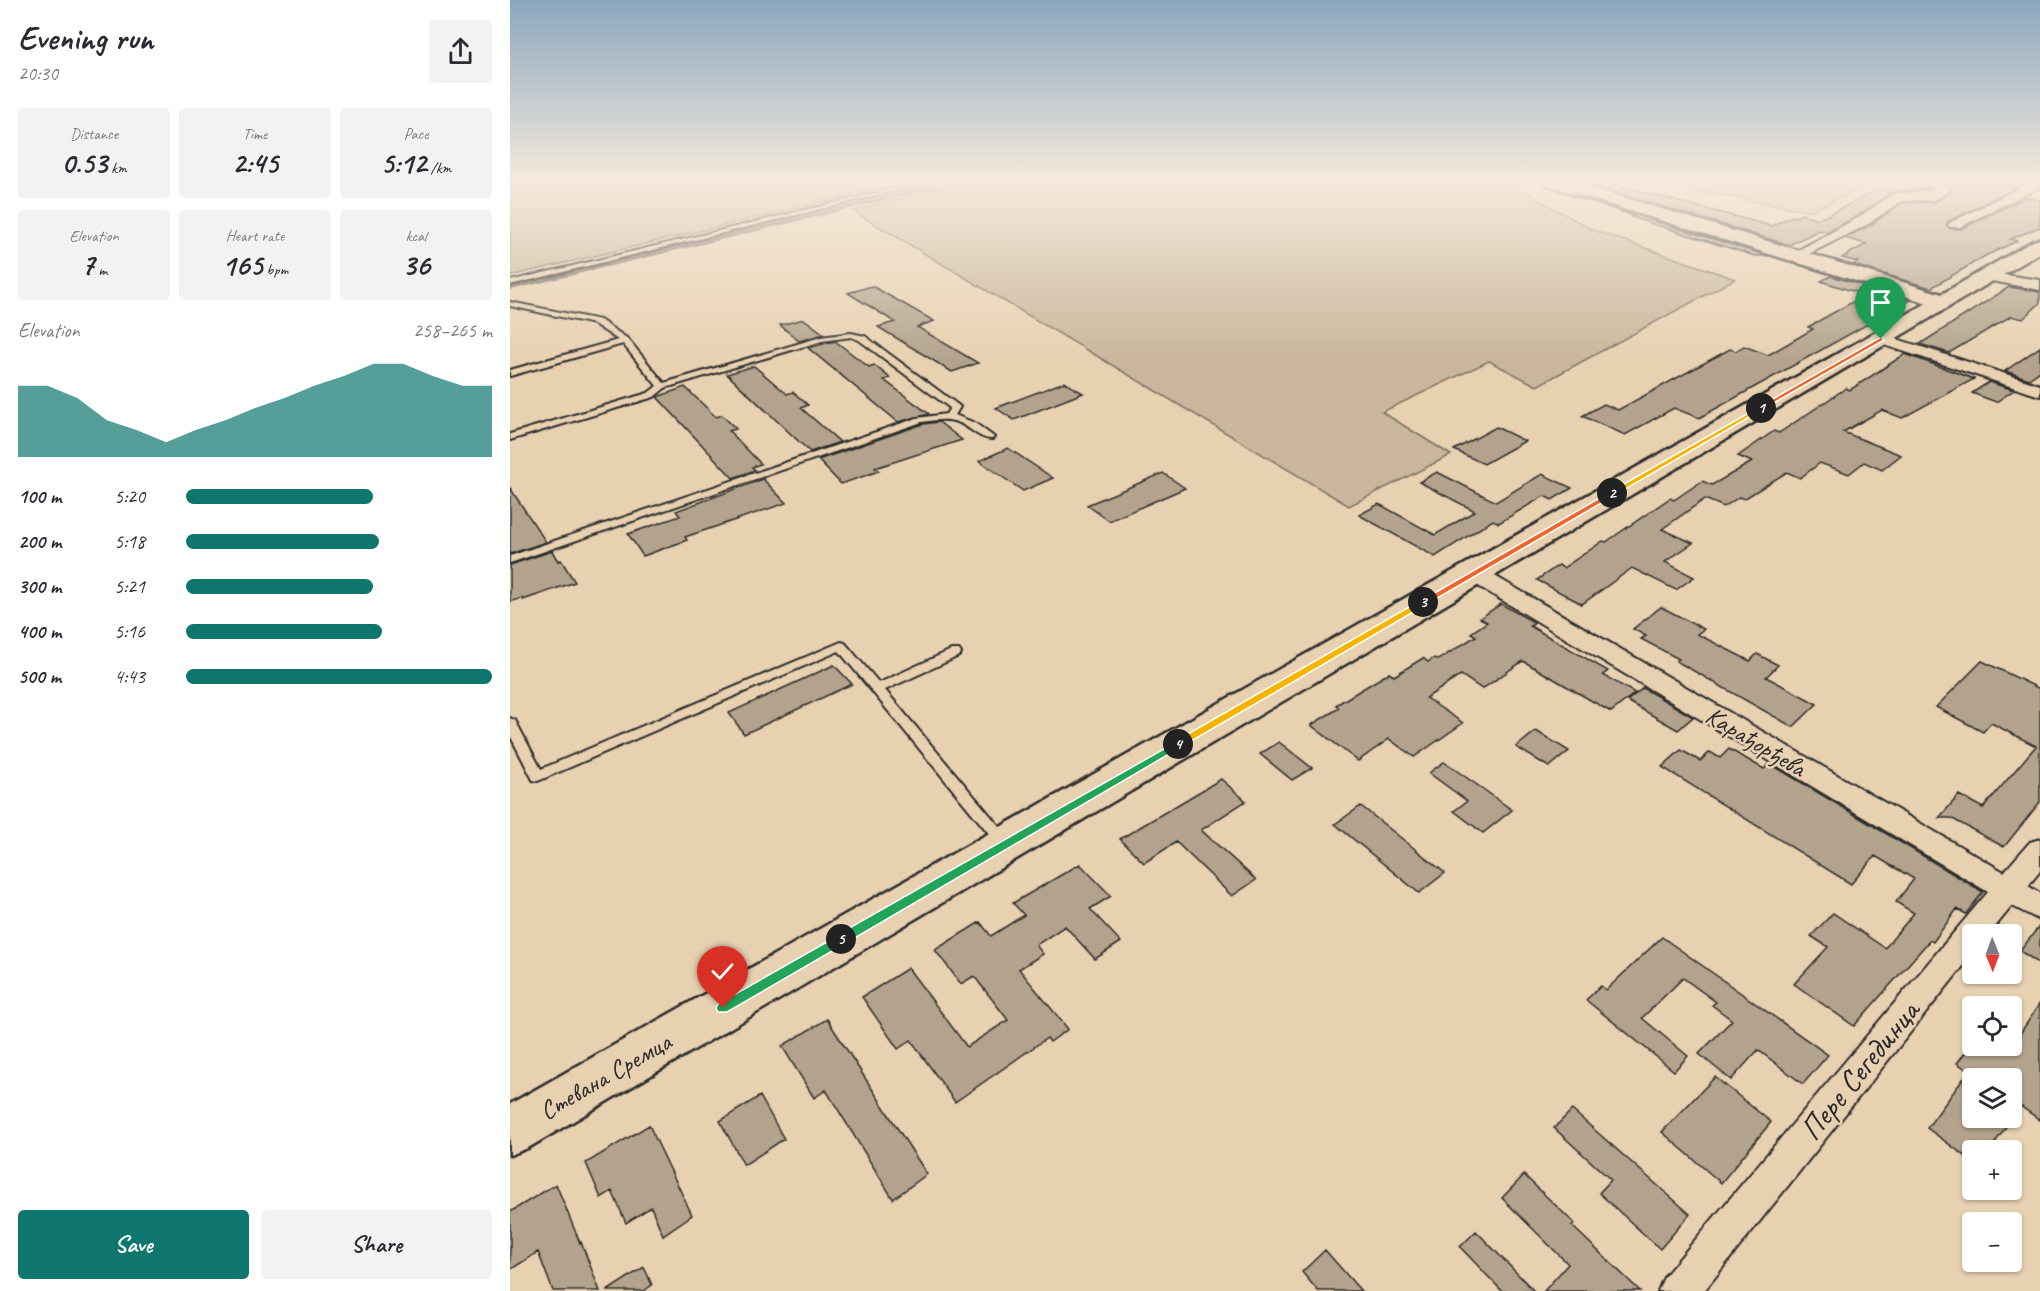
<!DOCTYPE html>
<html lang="en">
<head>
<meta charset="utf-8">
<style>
  :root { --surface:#fff; --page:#f2f2f3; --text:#2b2b33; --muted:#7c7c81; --accent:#0f766e }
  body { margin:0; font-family:Caveat,sans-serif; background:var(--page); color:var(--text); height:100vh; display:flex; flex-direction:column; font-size:22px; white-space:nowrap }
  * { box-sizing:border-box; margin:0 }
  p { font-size:20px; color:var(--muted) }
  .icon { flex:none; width:33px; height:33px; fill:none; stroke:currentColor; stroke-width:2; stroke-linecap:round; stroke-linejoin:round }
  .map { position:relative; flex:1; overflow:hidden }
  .drawer { display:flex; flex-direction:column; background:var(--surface); width:510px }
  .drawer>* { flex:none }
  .needle { width:39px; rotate:179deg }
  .tools { position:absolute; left:1452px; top:924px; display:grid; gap:12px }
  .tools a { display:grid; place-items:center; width:60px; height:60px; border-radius:6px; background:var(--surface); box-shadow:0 2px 4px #0004; font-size:30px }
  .pin { position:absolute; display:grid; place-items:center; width:51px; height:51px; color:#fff; margin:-62px -26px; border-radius:50% 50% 50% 0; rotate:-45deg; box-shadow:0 0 6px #0007 }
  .pin .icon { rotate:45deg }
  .km { position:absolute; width:30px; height:30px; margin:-15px; border-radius:50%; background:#222; color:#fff; font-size:16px; line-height:30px; text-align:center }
  .round { display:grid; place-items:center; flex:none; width:63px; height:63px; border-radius:6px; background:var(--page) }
  .headline { display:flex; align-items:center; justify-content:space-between; height:102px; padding:0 18px }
  h1 { font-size:33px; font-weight:800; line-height:45px }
  .stats { display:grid; grid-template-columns:repeat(3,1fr); gap:9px; height:102px; padding:6px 18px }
  .stats div { display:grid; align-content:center; border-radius:6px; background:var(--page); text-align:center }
  .stats b { font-size:30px; font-weight:800 }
  .stats small { font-size:16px; font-weight:400 }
  .stats p { font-size:16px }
  .chart { height:168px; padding:12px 18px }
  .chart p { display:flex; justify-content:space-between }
  .chart svg { width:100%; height:108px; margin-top:6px; fill:var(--accent); opacity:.7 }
  .button { display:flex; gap:12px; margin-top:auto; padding:12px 18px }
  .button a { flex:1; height:69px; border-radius:6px; background:var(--accent); color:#fff; font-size:24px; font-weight:800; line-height:69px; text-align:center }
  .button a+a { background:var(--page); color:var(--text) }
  ul { padding:0 18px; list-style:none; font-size:20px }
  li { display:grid; grid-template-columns:96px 72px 1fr; align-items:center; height:45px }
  li i { height:15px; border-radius:8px; background:var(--accent) }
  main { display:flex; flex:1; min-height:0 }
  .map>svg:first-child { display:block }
  .green { fill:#c9b69b; stroke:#7a7063; stroke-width:1.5 }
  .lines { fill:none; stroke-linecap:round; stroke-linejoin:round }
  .stream { stroke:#71685d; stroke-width:4 }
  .building { fill:#b3a38c; stroke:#2b2b2b; stroke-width:1.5 }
  .lane-casing { stroke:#2b2b2b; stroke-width:4 }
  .street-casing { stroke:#2b2b2b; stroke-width:4 }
  .secondary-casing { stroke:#2b2b2b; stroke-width:5 }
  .lane { fill:#e8d1b1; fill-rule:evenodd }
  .street { fill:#e8d1b1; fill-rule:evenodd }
  .secondary { fill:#e8d1b1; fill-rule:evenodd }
  .split-1 { fill:#f0652b; stroke:#fff; stroke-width:1.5 }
  .split-2 { fill:#f5b400; stroke:#fff; stroke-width:1.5 }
  .split-3 { fill:#f0652b; stroke:#fff; stroke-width:1.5 }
  .split-4 { fill:#f5b400; stroke:#fff; stroke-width:1.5 }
  .split-5 { fill:#22a559; stroke:#fff; stroke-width:1.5 }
  .split-6 { fill:#22a559; stroke:#fff; stroke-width:1.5 }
  .labels { text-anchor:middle; stroke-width:5; stroke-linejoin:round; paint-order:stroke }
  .street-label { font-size:26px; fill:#2b2b2b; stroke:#e8d1b1 }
  .near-street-label { font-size:32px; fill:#2b2b2b; stroke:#e8d1b1 }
</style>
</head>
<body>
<main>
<section class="drawer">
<div class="headline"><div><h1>Evening run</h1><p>20:30</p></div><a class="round"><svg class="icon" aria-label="share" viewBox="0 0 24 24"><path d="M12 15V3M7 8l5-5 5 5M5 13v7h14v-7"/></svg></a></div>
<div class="stats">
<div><p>Distance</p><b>0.53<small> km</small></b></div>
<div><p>Time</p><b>2:45</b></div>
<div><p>Pace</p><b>5:12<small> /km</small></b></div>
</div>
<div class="stats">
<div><p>Elevation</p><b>7<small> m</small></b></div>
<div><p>Heart rate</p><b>165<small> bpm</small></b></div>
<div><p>kcal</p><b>36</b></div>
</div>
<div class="chart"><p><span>Elevation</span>258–265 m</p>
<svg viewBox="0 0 160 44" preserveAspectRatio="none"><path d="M0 44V15L10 15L20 20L30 29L40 33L50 38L60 33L70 29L80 24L90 20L100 15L110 11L120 6L130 6L140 11L150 15L160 15V44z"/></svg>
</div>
<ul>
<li><b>100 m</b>5:20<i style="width:61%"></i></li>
<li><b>200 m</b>5:18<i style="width:63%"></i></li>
<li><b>300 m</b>5:21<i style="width:61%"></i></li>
<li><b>400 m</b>5:16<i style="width:64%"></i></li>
<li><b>500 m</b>4:43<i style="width:100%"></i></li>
</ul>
<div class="button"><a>Save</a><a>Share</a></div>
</section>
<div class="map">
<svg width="1530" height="1291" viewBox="0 0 1530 1291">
  <rect width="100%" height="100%" fill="#e8d1b1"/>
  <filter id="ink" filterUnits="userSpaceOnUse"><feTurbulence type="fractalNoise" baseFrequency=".0167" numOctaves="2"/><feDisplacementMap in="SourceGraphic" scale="12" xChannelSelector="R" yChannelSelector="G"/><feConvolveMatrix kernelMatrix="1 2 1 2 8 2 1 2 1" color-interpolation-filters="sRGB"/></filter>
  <g filter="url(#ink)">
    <path class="green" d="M0,181H401L0,276Z
      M470,181H1003L999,183L1083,230L1225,279L1027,386L979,361L872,412L941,455L839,506L343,211L444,185Z
      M1129,181H1364L1302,211Z"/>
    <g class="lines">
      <path class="stream" d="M0,288L448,181"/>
    </g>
    <path class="building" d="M1385,181H1410L1419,188L1382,192L1347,216L1317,232L1309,230L1279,245L1084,186L1095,182L1261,226L1282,216L1286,217L1292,214L1308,219L1316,216Z
      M1431,181H1519L1437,222L1436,225L1440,229H1451L1516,197L1530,200V227L1501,239L1507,241L1477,255L1421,288L1343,265L1348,262L1332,258L1356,244L1335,238L1359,226L1392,203L1425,202L1441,192V188Z
      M1059,195H1060L1258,256H1245L1121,217L1124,216Z
      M1321,276L1401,300L1189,418L1164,408L1115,435L1072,416L1094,404L1108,410L1220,349L1226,351L1234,346L1258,355L1303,329L1298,327L1355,295L1311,281Z
      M362,286L424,321L407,327L468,363L442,372L368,327L385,322L338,293Z
      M1499,287L1530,292V303L1513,319L1501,316L1439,353L1410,344Z
      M294,319L314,334L289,341L270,325Z
      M325,341L359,367L364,365L380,378L374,380L419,414L388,422L298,348Z
      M1530,347V371L1519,379L1495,371Z
      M1395,354L1464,379L1392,418L1372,410L1333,432L1391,455L1372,470L1354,462L1339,474L1310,463L1290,478L1277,472L1234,499L1229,497L1214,507L1195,499L1152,529L1183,543L1155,562L1184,577L1166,590L1122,568L1072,604L1027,580L1049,565L1053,568L1093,541L1096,542L1160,498L1164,500L1192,481L1202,485L1242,462L1228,456L1264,431L1269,433L1336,388L1340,390Z
      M244,366L277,394L283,392L298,405L291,408L330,442L300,452L217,374Z
      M554,382L573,393L504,420L486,408Z
      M1479,382L1504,390L1486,402L1462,393Z
      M175,387L206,417L212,415L226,429L219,431L251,464L242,467L245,470L223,478L147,397Z
      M429,422L452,440L365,468L369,471L331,484L308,460L413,424Z
      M986,427L1015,441L974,464L944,450Z
      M498,448L543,478L513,491L469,461Z
      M927,472L986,502L1032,474L1062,488L1042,500L1034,496L989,523L983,520L925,557L849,515L869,504L925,535L965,511L909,482Z
      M653,473L675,488L599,521L577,505Z
      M253,479L276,503L175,537L177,540L133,556L118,534L170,516L166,511Z
      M0,488L36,542L0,554Z
      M42,551L48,561L51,560L65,582L13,600L12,598L0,602V565Z
      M991,604L1025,623L1020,626L1098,671L1093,675L1125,693L1101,712L1013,661L972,689L951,675L916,698L953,723L904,757L879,739L848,761L801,725L829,708L826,705L879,673L884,676L913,658L918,662L924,658L928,660L966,636L961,633L977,622L970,618Z
      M1151,607L1194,629L1187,634L1240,661L1247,654L1268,665L1256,677L1307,704L1283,727L1166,661L1169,659L1131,639L1136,636L1123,629Z
      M1472,661L1530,689V802L1494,847L1441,818H1429L1449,795L1473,808L1526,746L1481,723L1473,732L1426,707Z
      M324,665L342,684L234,734L219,713Z
      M1133,688L1152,699L1183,717L1168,730L1117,701Z
      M1026,731L1059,751L1039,767L1006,747Z
      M769,742L802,768L782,780L750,754Z
      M1219,749L1254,769L1259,764L1269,769L1473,892L1456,914L1447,909L1423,942L1420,940L1344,1026L1284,984L1318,947L1301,936L1323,913L1375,948L1404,913L1386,902L1404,879L1365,856L1341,884L1152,767L1171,750L1190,761L1200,752L1210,758Z
      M934,762L973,789L1002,810L973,833L944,811L957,801L919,773Z
      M711,779L736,801L691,830L746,880L722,896L666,842L634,863L610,839Z
      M851,806L935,873L909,893L825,824Z
      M570,864L601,896L580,909L611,942L585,959L555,926L526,945L533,954L509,969L558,1029L540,1042L537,1038L445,1102L401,1040L388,1049L352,997L398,968L457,1047L498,1020L464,976L451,984L425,950L470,922L481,936L514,915L503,903Z
      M1530,925V964L1510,951Z
      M1152,937L1318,1055L1293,1084L1248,1050L1221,1080L1189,1054L1222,1020L1202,1005L1206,1002L1173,978L1132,1018L1178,1056L1164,1071L1076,1000L1091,986L1096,990Z
      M1530,1003V1120L1502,1100V1078H1462V1118H1502L1480,1150H1462V1161L1417,1128L1459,1071L1447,1063L1460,1046H1502Z
      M317,1019L417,1174L383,1199L316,1090L304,1098L272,1046Z
      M1205,1077L1261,1122L1211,1183L1152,1132Z
      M250,1096L274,1139L234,1165L210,1121Z
      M1062,1110L1180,1214L1150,1249L1089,1193L1101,1180L1044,1128Z
      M139,1125L182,1215L153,1235L141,1207L116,1223L102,1191L91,1198L76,1163Z
      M1014,1175L1064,1223L1062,1226L1130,1291H1034L1058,1264L992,1198Z
      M46,1184L70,1243L71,1242L90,1291H43L28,1252L0,1270V1212Z
      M966,1231L1024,1291H992L950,1247Z
      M815,1250L851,1291H808L792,1272Z
      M134,1267L142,1285L134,1291H97Z"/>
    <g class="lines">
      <defs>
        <path id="lane" d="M416,181H426L0,285V281Z
          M0,302L90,320L118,339L154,383L311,337L341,333L355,336L448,405L450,407L445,415L465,423L484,437L482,439C470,440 459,426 447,422C436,418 424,420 412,422L0,563V556L407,418L436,414L440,408L349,340L341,337L312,341L155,388L144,397L0,440V434L138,393L147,386L113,344L0,376V370L108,340L84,324L0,306Z
          M331,642L335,643L369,683L441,650H449L451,653L449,656L375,690L500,839L502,843L500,847L495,849L490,847L329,651L28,781L23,780L0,735V718L5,720L31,769Z"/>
        <path id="street" d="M1412,181H1427L1440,190L1425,200L1391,201L1358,224L1291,258L1286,259L1279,255L1348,218L1383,194L1425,190Z
          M1523,181H1530V187L1450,227H1440L1438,224Z
          M1476,272L1530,280V290L1471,279L1469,276L1471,273Z
          M1371,334L1530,385V396L1365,342L1363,339L1365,336Z
          M963,566L971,568L1494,872L1520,842L1530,839V871L1518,886L1530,893V920L1502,906L1479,934H1462V955L1194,1291H1148L1154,1277L1478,892L955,578L952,573L955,568Z"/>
        <path id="secondary" d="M1034,181H1060L1432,294L1523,241L1530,239V253L18,1148L0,1155V1104L1417,303L1037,185Z"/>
      </defs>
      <use href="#lane" class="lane-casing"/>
      <use href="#street" class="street-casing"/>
      <use href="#secondary" class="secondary-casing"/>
      <use href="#lane" class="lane"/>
      <use href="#street" class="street"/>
      <use href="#secondary" class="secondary"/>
    </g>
  </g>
  <linearGradient id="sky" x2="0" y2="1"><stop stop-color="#8ba6be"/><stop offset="0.5" stop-color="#f5eadc"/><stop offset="1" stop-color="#f5eadc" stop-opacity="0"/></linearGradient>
  <rect width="1530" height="361" fill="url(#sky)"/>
  <path class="split-1" d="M1371,337L1374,340L1253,409L1247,408Z"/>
  <path class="split-2" d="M1251,406L1253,409L1105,495L1098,493Z"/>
  <path class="split-3" d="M1102,491L1106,493L1105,495L917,604L909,602Z"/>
  <path class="split-4" d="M913,599L917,600V604L671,747H664V742Z"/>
  <path class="split-5" d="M668,741L673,744L671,747L336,943H327L325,939L327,935Z"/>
  <path class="split-6" d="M331,934L338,939L336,943L217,1012H208L206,1008L208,1004Z"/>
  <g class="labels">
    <g class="street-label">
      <text transform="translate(1246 741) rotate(31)" y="9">Карађорђева</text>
      <text transform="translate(95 1076) rotate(-30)" y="9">Стевана Сремца</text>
    </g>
    <g class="near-street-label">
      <text transform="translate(1349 1070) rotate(-51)" y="11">Пере Сегединца</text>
    </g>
  </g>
</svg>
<div class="tools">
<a><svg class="needle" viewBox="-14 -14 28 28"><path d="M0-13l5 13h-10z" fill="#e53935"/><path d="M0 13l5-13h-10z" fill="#7c7c81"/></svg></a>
<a><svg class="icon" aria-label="locate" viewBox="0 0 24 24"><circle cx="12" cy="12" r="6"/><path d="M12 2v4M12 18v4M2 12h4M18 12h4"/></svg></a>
<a><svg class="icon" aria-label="layers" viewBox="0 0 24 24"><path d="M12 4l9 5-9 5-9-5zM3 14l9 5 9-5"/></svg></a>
<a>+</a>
<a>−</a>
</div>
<div class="pin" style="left:1371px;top:339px;background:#1e9e55"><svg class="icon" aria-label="arrive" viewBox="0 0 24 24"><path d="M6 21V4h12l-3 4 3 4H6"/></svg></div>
<div class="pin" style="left:213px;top:1008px;background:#d93025"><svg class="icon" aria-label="check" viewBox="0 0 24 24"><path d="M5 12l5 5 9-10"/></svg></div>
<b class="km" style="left:1251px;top:408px">1</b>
<b class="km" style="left:1102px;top:493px">2</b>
<b class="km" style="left:913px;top:602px">3</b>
<b class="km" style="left:668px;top:744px">4</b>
<b class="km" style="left:331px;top:939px">5</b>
</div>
</main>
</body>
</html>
